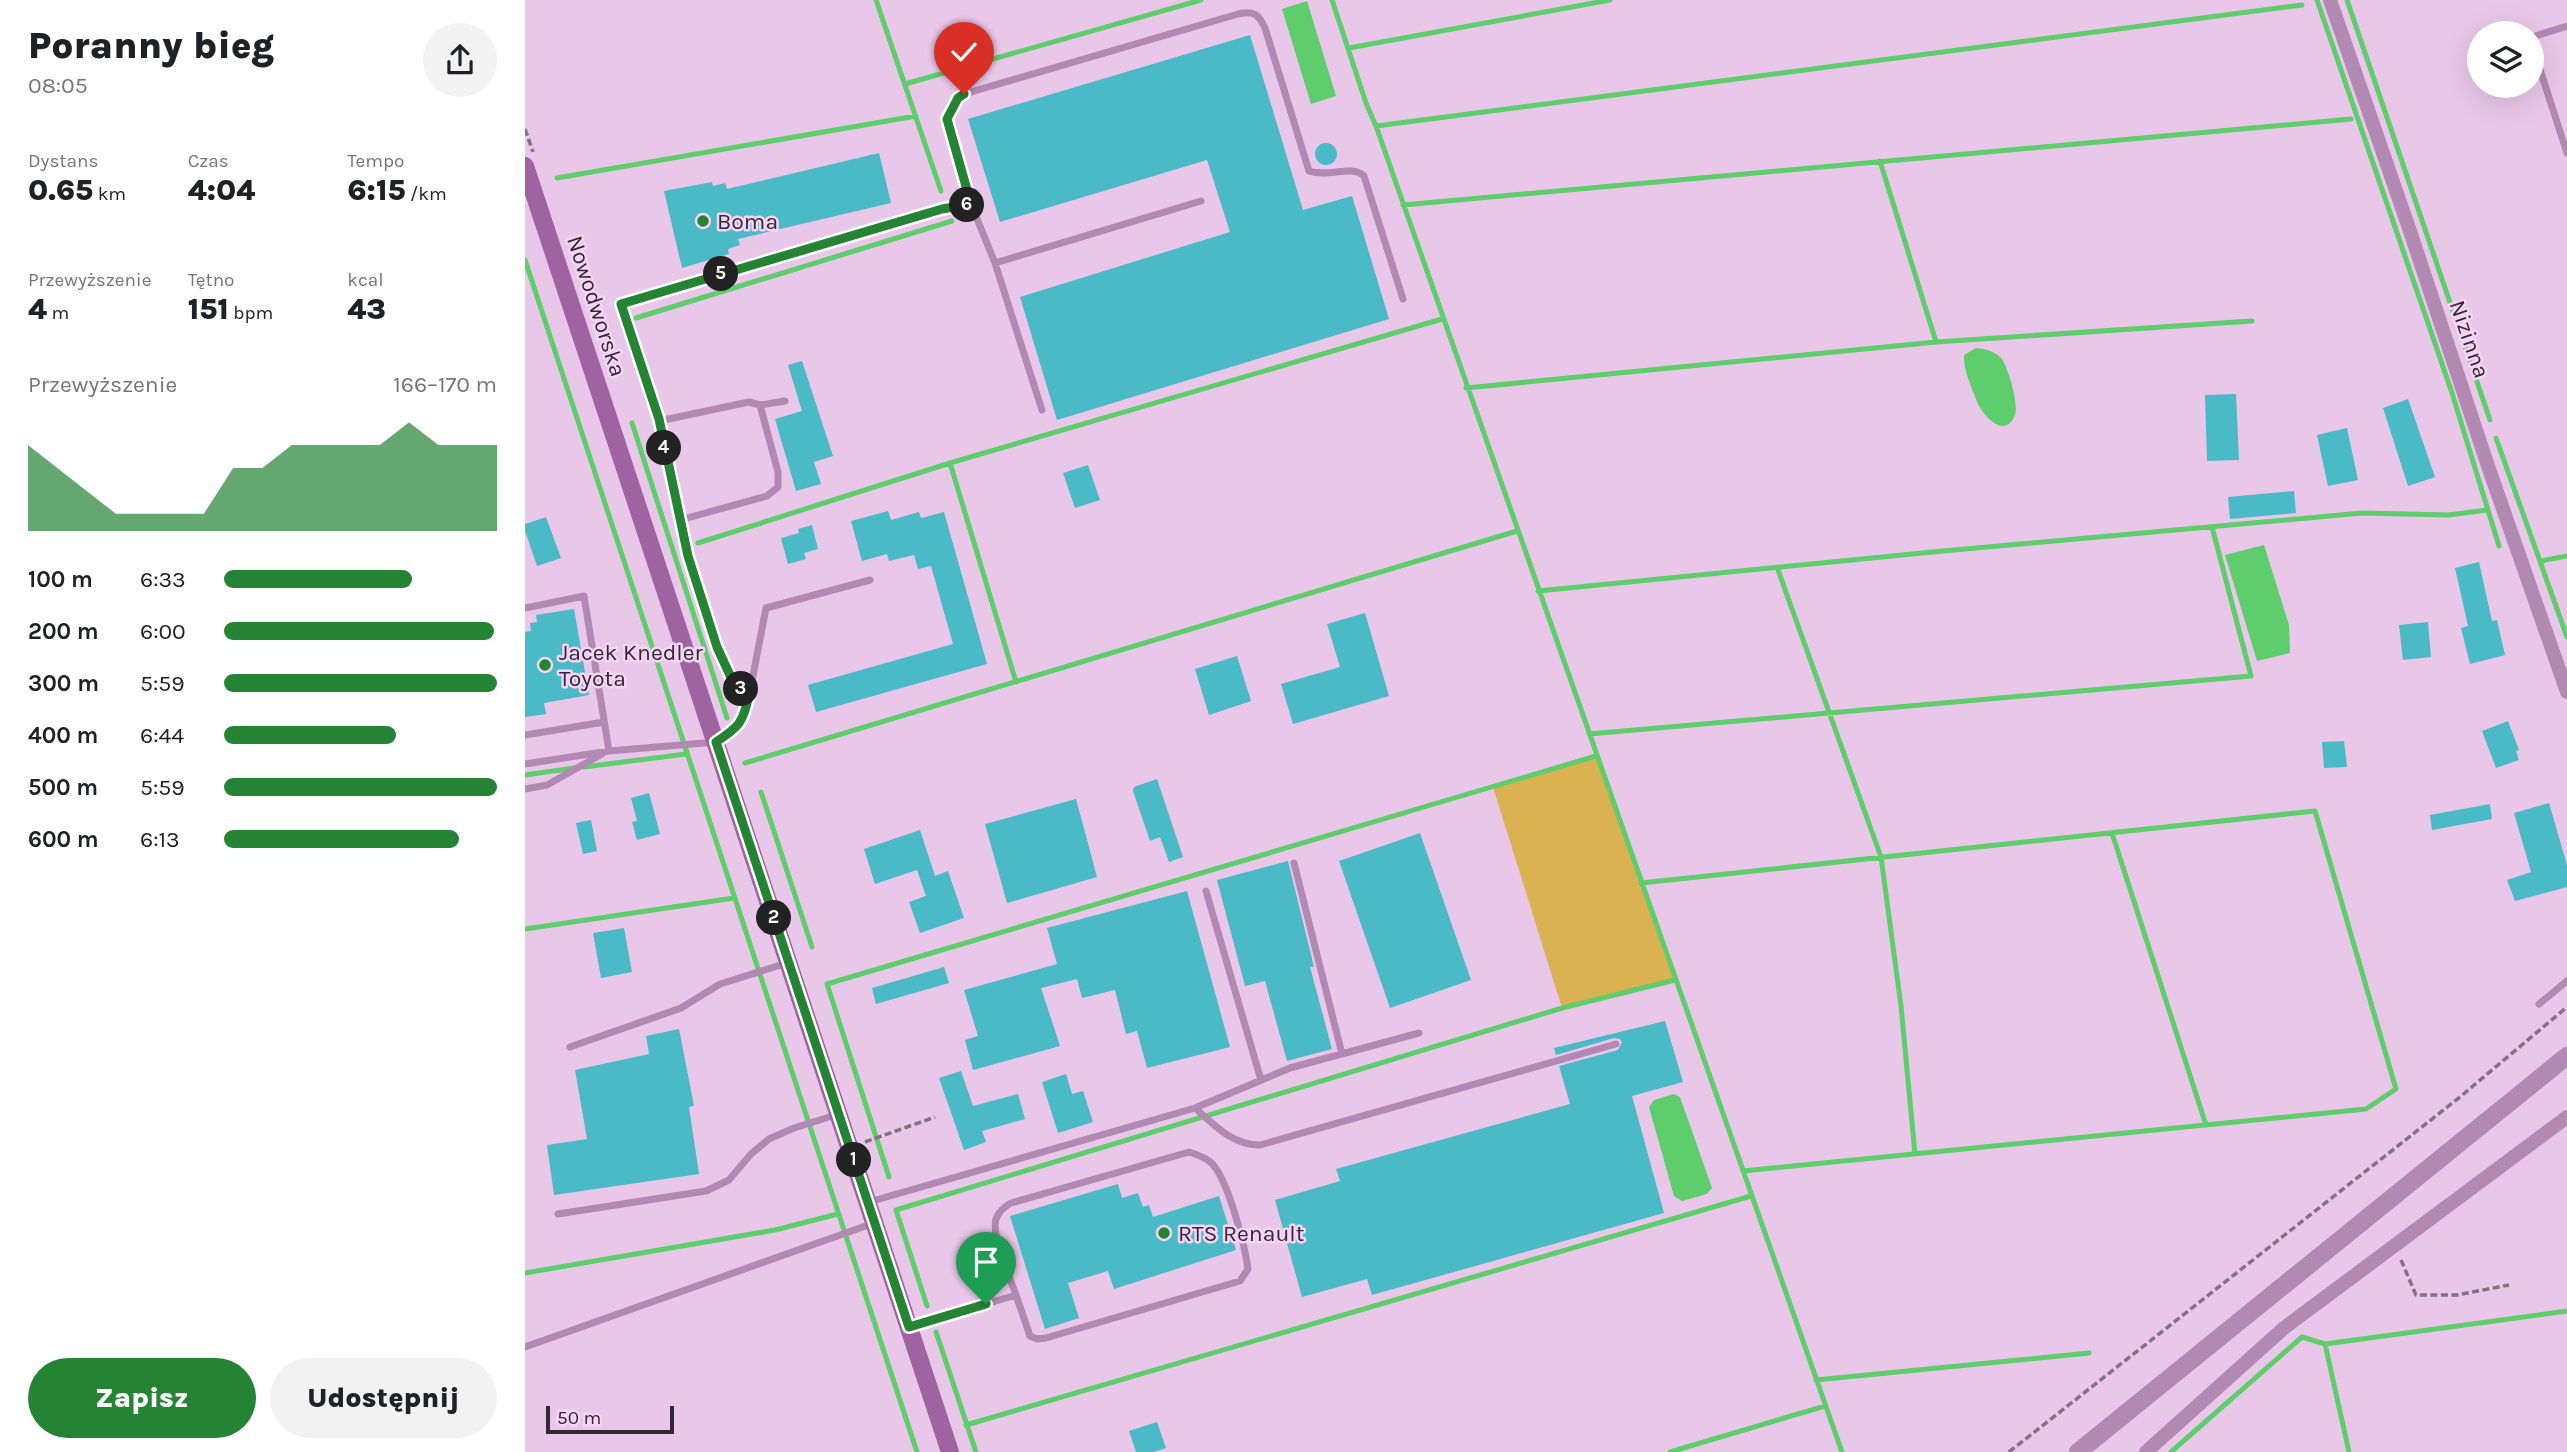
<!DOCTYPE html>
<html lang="pl">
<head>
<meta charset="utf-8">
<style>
  :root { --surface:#fff; --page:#f2f2f2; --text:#202124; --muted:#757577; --accent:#258334 }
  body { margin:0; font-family:Karla,sans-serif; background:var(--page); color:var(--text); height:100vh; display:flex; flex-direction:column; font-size:26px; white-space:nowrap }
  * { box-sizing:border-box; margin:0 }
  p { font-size:23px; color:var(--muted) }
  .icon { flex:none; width:38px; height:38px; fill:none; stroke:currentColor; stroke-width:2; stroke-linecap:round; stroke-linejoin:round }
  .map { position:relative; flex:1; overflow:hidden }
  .side { display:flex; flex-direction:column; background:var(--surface); width:525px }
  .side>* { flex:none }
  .fabs { position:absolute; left:1942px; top:21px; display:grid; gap:14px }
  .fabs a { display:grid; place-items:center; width:77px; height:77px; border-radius:50%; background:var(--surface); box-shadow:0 7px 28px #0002; font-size:35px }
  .scale { position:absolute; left:21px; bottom:18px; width:128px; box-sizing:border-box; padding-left:7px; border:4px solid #342834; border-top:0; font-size:19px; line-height:24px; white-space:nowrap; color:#342834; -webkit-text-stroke:5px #f5d4f6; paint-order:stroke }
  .pin { position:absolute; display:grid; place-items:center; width:60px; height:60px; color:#fff; margin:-72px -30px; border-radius:50% 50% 50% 0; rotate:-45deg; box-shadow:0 0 7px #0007 }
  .pin .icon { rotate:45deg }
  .km { position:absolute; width:35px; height:35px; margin:-18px; border-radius:50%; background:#222; color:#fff; font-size:19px; line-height:35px; text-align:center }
  .round { display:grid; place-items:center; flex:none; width:74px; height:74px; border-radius:37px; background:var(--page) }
  .headline { display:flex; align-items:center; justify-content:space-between; height:119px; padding:0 28px }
  h1 { font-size:38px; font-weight:800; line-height:52px }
  .metrics { display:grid; grid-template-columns:repeat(3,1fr); gap:10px; height:119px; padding:7px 28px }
  .metrics div { display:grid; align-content:center }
  .metrics b { font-size:30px; font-weight:800 }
  .metrics small { font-size:19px; font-weight:400 }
  .metrics p { font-size:19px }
  .chart { height:196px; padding:14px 28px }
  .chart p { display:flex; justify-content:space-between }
  .chart svg { width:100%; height:126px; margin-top:7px; fill:var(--accent); opacity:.7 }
  .primary-button { display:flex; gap:14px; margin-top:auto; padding:14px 28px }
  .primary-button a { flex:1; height:80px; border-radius:42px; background:var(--accent); color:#fff; font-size:28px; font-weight:800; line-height:80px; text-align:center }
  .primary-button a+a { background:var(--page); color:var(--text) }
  ul { padding:0 28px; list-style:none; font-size:23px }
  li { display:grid; grid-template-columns:112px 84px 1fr; align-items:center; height:52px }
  li i { height:18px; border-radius:9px; background:var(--accent) }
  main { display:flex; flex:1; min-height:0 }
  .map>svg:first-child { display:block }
  .green { fill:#dbb252 }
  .water { fill:#5ecd6b }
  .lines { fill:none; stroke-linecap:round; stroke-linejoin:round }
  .stream { stroke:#5ecd6b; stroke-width:5 }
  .building { fill:#4abac7 }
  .path { stroke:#857085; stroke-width:3.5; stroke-dasharray:7 3.5; stroke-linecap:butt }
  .service { stroke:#b289b3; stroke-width:7 }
  .minor { stroke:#b289b3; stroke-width:14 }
  .tertiary { stroke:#b289b3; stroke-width:18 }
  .secondary { stroke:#9f63a1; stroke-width:18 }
  .route-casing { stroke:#fff; stroke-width:14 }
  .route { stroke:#258334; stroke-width:9 }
  .poi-dot { fill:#258334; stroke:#f5d4f6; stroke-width:2.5 }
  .labels { text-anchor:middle; stroke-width:5; stroke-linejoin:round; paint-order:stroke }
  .poi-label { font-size:23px; fill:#342834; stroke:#f5d4f6; text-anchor:start }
  .street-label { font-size:23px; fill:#342834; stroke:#f5d4f6 }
</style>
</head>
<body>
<main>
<section class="side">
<div class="headline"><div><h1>Poranny bieg</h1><p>08:05</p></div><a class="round"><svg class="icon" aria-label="share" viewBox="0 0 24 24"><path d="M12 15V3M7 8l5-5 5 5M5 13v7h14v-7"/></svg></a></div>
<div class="metrics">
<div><p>Dystans</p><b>0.65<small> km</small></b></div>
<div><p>Czas</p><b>4:04</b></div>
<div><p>Tempo</p><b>6:15<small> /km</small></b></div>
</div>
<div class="metrics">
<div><p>Przewyższenie</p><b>4<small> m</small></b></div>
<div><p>Tętno</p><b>151<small> bpm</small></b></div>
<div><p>kcal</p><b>43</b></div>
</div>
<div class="chart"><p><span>Przewyższenie</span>166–170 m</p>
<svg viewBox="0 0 160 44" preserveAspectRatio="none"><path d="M0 44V14L10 22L20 30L30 38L40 38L50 38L60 38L70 22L80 22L90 14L100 14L110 14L120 14L130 6L140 14L150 14L160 14V44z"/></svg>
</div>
<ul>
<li><b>100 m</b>6:33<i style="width:69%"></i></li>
<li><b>200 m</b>6:00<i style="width:99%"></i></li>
<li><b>300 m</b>5:59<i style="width:100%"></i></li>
<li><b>400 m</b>6:44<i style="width:63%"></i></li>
<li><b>500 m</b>5:59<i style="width:100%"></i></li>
<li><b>600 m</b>6:13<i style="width:86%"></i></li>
</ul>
<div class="primary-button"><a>Zapisz</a><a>Udostępnij</a></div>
</section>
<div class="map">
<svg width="2042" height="1452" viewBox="0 0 2042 1452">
  <rect width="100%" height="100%" fill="#e8c7e8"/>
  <path class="green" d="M1071,756L1150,980L1037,1008L968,787Z"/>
  <path class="water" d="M782,1L811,96L786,104L757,9Z
    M1451,348C1461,349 1469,351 1476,358C1483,366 1494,405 1490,415C1480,440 1458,416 1452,402C1447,387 1438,371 1439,355Z
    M1739,545L1764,625L1765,653L1732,661L1700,555Z
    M1149,1094L1155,1097L1187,1188L1182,1194L1157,1201L1149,1196L1124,1107L1129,1100Z"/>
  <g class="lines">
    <path class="stream" d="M351,0L416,191
      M807,0L841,103L851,126L1317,1452
      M1792,0L1927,393L1974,546
      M1822,0L1965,420
      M824,48L1085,0
      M380,84L676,0
      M851,126L1777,5
      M1355,161L1411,342
      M32,178L391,116
      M878,205L1826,119
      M0,260L392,1452
      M111,318L427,221
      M941,388L1411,342L1727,321
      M107,423L202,718
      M1971,438L2042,637
      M425,463L491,682
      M173,543L425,463L917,319
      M2015,561L2042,556
      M1252,567L1356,857L1376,1006L1390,1154
      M1013,591L1418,551L1837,513L1924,515L1962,510
      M1064,734L1726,676L1687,527
      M220,763L992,531
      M59,767L161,754
      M0,775L49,768
      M236,792L287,947
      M1587,833L1681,1125
      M1116,883L1790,811L1871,1089L1841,1109L1218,1171
      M0,929L209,898
      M364,1177L302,984L1071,756
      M0,1273L250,1230L313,1214
      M402,1306L371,1210L1037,1008L1150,980
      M411,1332L451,1452
      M1291,1380L1564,1353
      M441,1425L1226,1196
      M1145,1452L1300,1406
      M1646,1452L1777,1337L1800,1344
      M1824,1452L1800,1344L2042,1311"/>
  </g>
  <path class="building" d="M725,35L778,210L827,196L864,319L532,420L495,297L705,232L682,160L475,222L443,119Z
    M790 154a11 11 0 1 1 22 0a11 11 0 1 1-22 0Z
    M354,153L366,203L213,239L215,245L203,249L204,254L157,268L139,191L187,182L188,186L200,183L202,189Z
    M277,361L308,456L289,462L296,484L271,491L250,419L277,411L263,365Z
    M1711,394L1714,460L1682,461L1680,395Z
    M1883,399L1910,477L1883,486L1858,408Z
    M1822,428L1833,480L1803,486L1792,435Z
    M563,465L575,500L550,508L538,473Z
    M1769,491L1771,513L1705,519L1703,497Z
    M363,511L366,520L394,512L396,518L419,512L462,664L291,712L283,685L428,644L406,566L393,569L389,555L364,561L362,554L337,561L326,521Z
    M21,517L36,558L12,566L0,531V524Z
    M287,525L293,549L279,553L281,559L263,564L256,538L274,533L273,529Z
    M1954,562L1967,621L1972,620L1980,655L1945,664L1936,628L1943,626L1930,568Z
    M49,609L64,695L19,703L21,714L0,717V632L6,631L5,623L12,622L11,615Z
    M840,613L864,696L768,724L756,684L815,667L802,624Z
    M1903,622L1906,657L1878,660L1874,625Z
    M712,656L726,701L684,715L670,669Z
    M1983,721L1994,750L1991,751L1994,760L1971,768L1957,731Z
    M1819,741L1822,767L1799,768L1797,742Z
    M632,779L658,857L644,862L635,837L625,841L608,791L609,787Z
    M124,793L135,834L112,840L107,822L112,821L106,798Z
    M551,799L572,877L482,903L460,824Z
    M2024,803L2042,865V887L1990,901L1982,880L2006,872L1989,813Z
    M1965,804L1967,819L1907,830L1905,815Z
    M66,820L72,851L58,854L51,823Z
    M395,830L410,876L423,871L439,918L395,933L384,902L401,896L392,870L350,884L339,849Z
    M895,833L946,980L865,1008L814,861Z
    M763,861L789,967H785L807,1049L762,1061L740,981L720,986L692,880Z
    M662,891L705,1047L622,1068L612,1031L601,1034L590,990L557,998L552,979L516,988L535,1046L448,1070L440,1040L453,1036L439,990L532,964L522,928Z
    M99,928L107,972L76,978L68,933Z
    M419,967L424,983L351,1004L347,988Z
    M1140,1021L1158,1082L1107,1096L1139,1213L847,1295L842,1279L777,1297L750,1200L815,1181L811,1169L1045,1104L1034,1066L1093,1050L1097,1043L1095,1039L1089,1038L1031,1055L1029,1048Z
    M154,1029L169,1106L164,1107L174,1174L29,1195L22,1145L62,1139L50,1070L124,1054L121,1036Z
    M436,1071L448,1106L493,1094L500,1119L457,1131L461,1142L439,1150L414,1078Z
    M541,1074L547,1094L558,1091L568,1122L533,1133L517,1082Z
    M593,1184L597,1198L613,1193L618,1207L624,1205L628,1217L694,1196L711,1250L589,1289L583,1271L543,1283L554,1318L520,1329L485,1216Z
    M632,1422L641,1448L629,1452H611L604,1431Z"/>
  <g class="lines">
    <path class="path" d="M0,129L8,152
      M340,1142L410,1117
      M1876,1260L1891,1295H1932L1984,1285
      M1484,1452L1935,1097L2042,1007"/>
    <path class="service" d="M2007,37L2042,26
      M2007,45L2042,153
      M446,204C441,187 419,131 423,116C425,108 432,99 439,94L713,14C729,10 734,15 740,28L784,171C805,178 825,164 839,176L878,299
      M470,263L676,201
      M134,421L224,402L235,405L260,401
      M155,520L242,496L253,487V472L235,405
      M0,608L59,596L84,751
      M224,695L209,684L192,647L163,556L133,419L96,304L417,209L446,204L470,263L517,410
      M0,735L79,722
      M0,764L84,751L191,742L213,728L221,712L241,608L345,580
      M0,789L22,785L77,754
      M769,863L817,1054
      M681,891L736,1080
      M2014,1004L2042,981
      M45,1047L156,1008L195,984L262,963
      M670,1108C690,1126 708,1145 735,1145L1091,1044
      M344,1202L670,1108L765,1068L894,1033
      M33,1214L181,1191L204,1180L226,1154L244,1139L269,1128L314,1114
      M384,1327L491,1295L505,1336L512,1339L521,1338L715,1281L723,1269C720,1247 702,1173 684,1161C679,1157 670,1154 664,1152L486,1203C479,1207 474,1211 471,1219C466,1235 485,1278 491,1295
      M0,1347L349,1223"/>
    <path class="minor" d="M1805,0L1885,231L1963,466L2042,692
      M1621,1452L1759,1328L2042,1117"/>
    <path class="tertiary" d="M1553,1452L2042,1056"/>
    <path class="secondary" d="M0,166L425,1452"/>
  </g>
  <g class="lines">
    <defs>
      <path id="route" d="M439,94L433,98L422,119L446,204L417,209L96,304L134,419L163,556L192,647L209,684L224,695C218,723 214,727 191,742L384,1327L461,1304"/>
    </defs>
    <use href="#route" class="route-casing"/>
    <use href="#route" class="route"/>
  </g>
  <g class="poi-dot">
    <circle cx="178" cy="221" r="7"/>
    <circle cx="20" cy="665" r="7"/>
    <circle cx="639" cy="1233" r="7"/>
  </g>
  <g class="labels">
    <g class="poi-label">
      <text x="192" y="229">Boma</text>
      <text x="34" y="660">Jacek Knedler<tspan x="34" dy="26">Toyota</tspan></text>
      <text x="653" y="1241">RTS Renault</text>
    </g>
    <g class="street-label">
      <text transform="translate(72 306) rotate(72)" y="8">Nowodworska</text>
      <text transform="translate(1945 339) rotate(71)" y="8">Nizinna</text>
    </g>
  </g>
</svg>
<div class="fabs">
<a><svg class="icon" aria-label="layers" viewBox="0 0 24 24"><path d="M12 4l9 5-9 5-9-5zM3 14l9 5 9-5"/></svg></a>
</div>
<div class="scale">50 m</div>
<div class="pin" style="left:461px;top:1304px;background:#1e9e55"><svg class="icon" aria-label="arrive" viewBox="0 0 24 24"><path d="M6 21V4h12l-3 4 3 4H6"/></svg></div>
<div class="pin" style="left:439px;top:94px;background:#d93025"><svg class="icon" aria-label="check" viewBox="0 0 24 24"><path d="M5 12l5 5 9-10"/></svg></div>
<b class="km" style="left:329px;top:1160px">1</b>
<b class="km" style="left:249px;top:918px">2</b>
<b class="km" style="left:216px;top:689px">3</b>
<b class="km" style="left:139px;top:448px">4</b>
<b class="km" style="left:196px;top:274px">5</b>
<b class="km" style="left:442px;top:205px">6</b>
</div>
</main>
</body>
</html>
